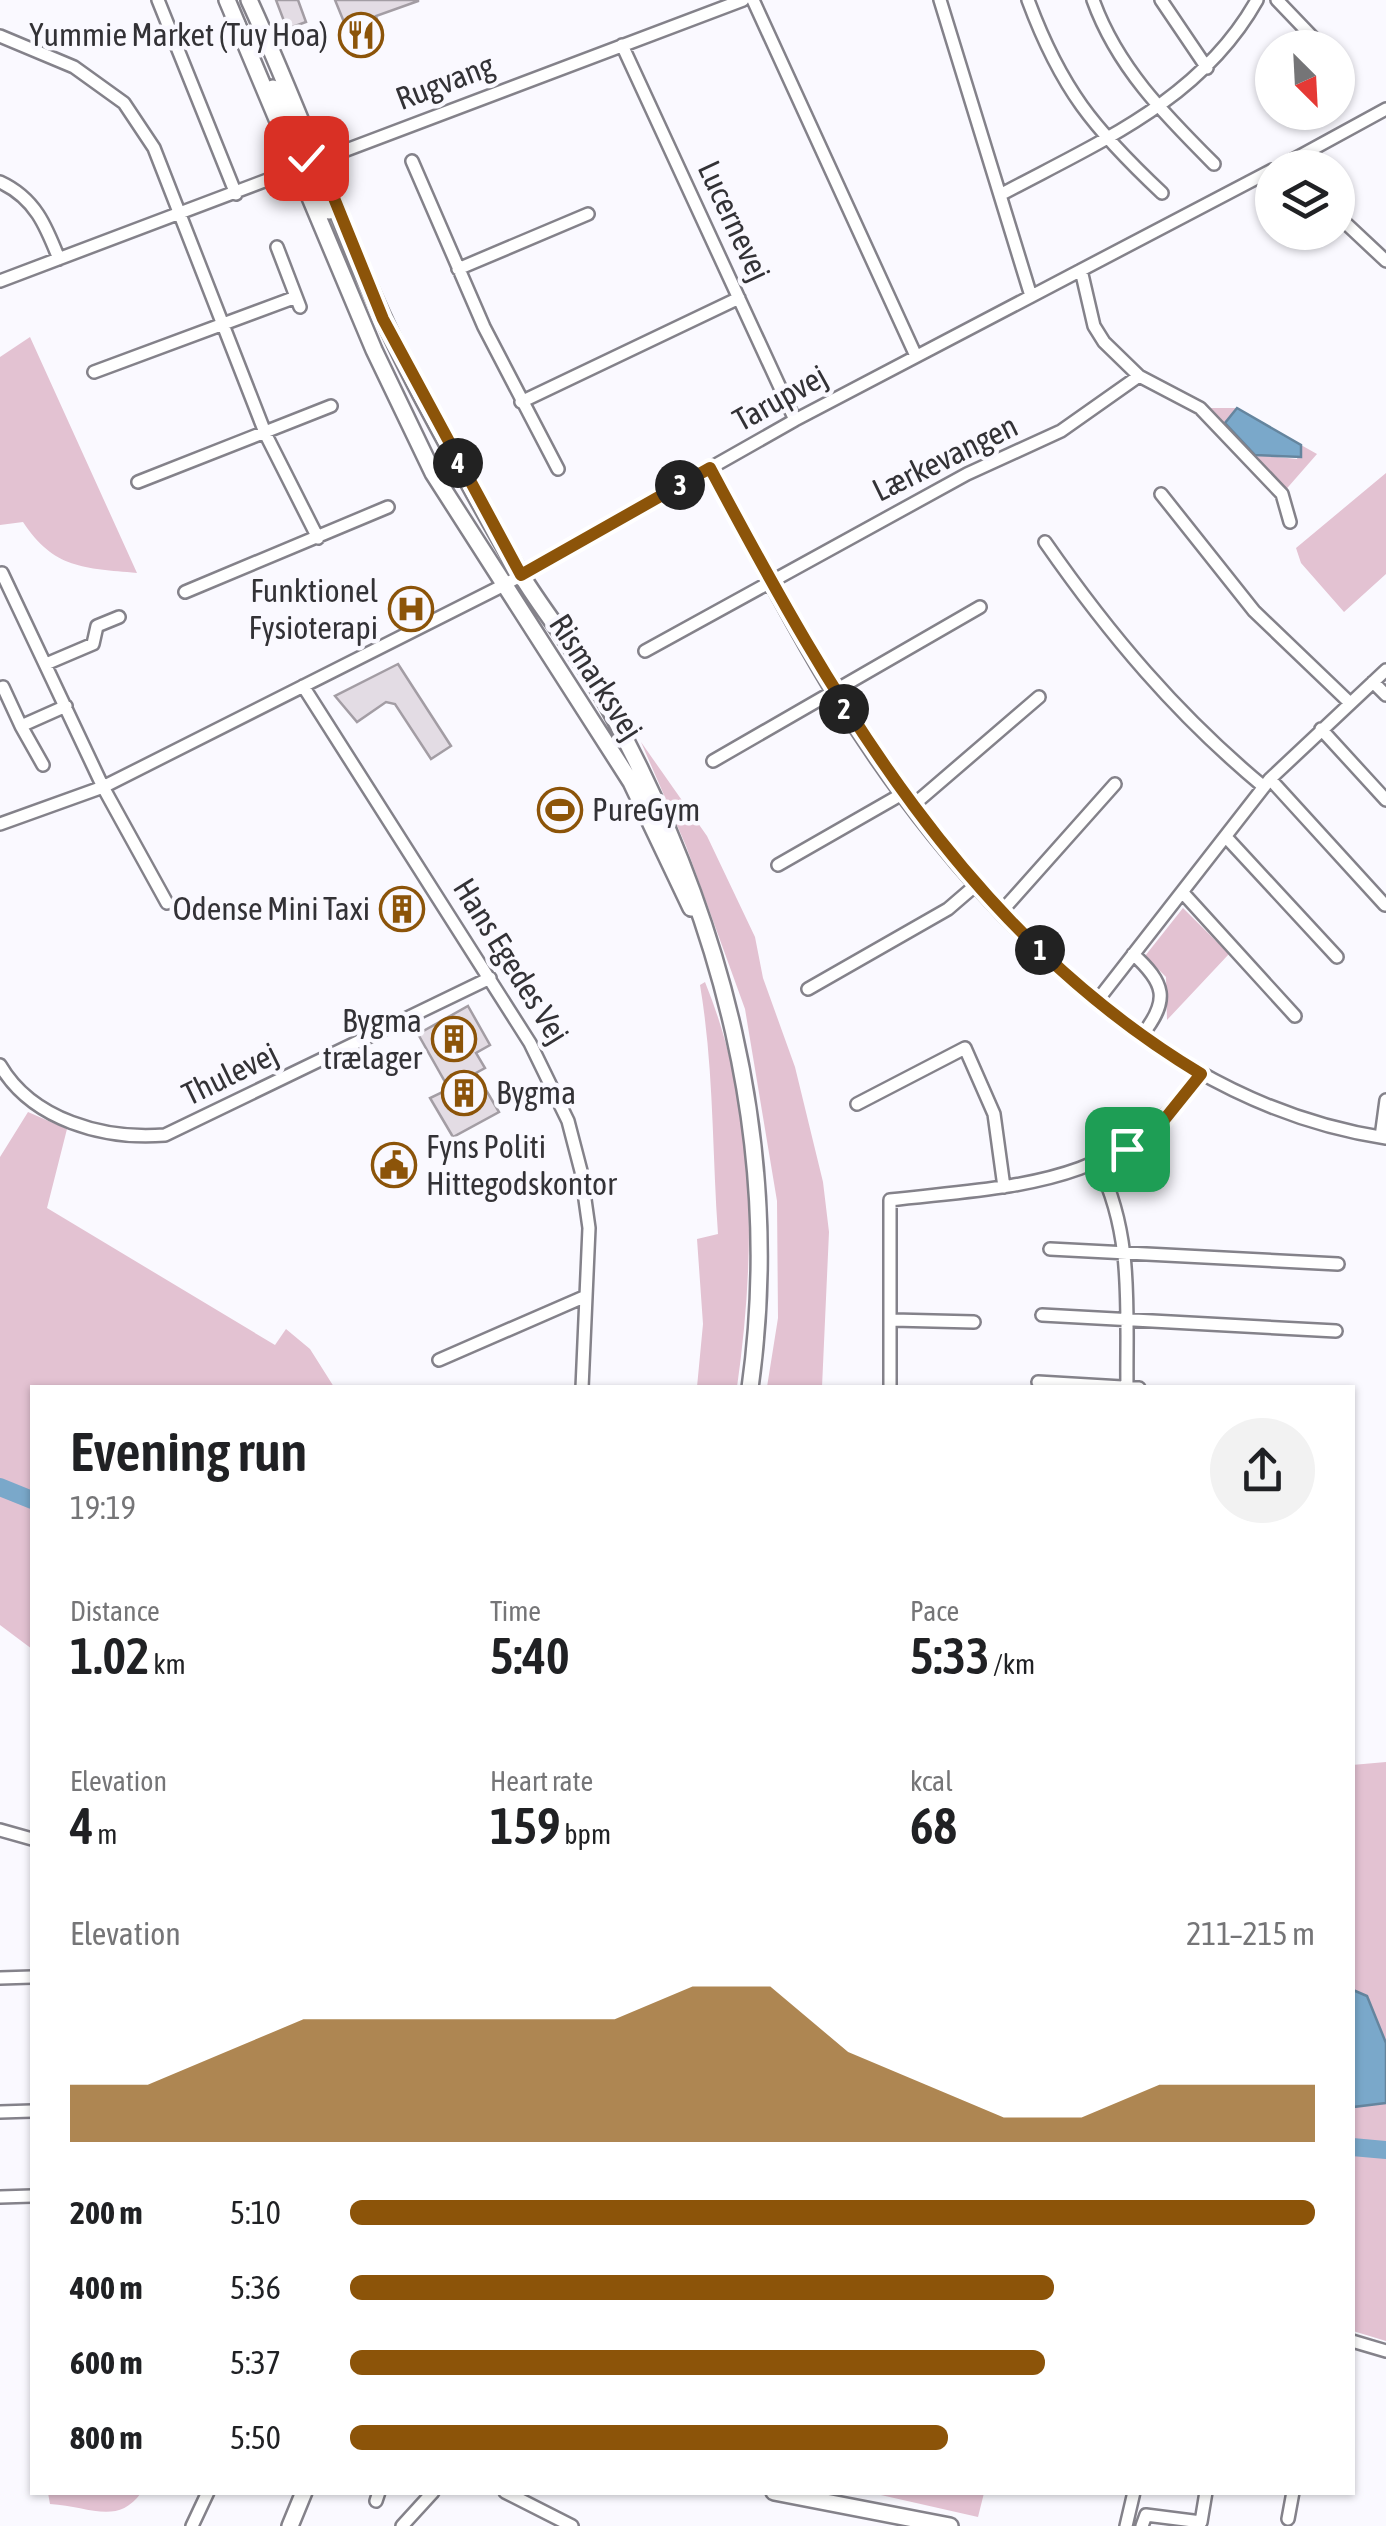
<!DOCTYPE html>
<html lang="en">
<head>
<meta charset="utf-8">
<style>
  :root { --surface:#fff; --page:#f2f2f2; --text:#202124; --muted:#757577; --accent:#8c5409 }
  body { margin:0; font-family:"Asap Condensed",sans-serif; background:var(--page); color:var(--text); height:100vh; display:flex; flex-direction:column; font-size:38px; white-space:nowrap }
  * { box-sizing:border-box; margin:0 }
  p { font-size:32px; color:var(--muted) }
  .icon { flex:none; width:55px; height:55px; fill:none; stroke:currentColor; stroke-width:2; stroke-linecap:round; stroke-linejoin:round }
  .map { position:relative; flex:1; overflow:hidden }
  .side { position:absolute; left:30px; top:1385px; width:1325px; height:1110px; display:flex; flex-direction:column; background:var(--surface); border-radius:0px; box-shadow:0 2px 8px #0004 }
  .side>* { flex:none }
  .needle { width:65px; rotate:156deg }
  .tools { position:absolute; left:1255px; top:30px; display:grid; gap:20px }
  .tools a { display:grid; place-items:center; width:100px; height:100px; border-radius:50%; background:var(--surface); box-shadow:0 2px 8px #0004; font-size:50px }
  .pin { position:absolute; display:grid; place-items:center; width:85px; height:85px; color:#fff; margin:-42px; border-radius:20px; box-shadow:0 5px 15px #0006 }
  .km { position:absolute; width:50px; height:50px; margin:-25px; border-radius:50%; background:#222; color:#fff; font-size:28px; line-height:50px; text-align:center }
  .round { display:grid; place-items:center; flex:none; width:105px; height:105px; border-radius:52px; background:var(--page) }
  .headline { display:flex; align-items:center; justify-content:space-between; height:170px; padding:0 40px }
  h1 { font-size:55px; font-weight:600; line-height:75px }
  .figures { display:grid; grid-template-columns:repeat(3,1fr); gap:15px; height:170px; padding:10px 40px }
  .figures div { display:grid; align-content:center }
  .figures b { font-size:50px; font-weight:600 }
  .figures small { font-size:28px; font-weight:400 }
  .figures p { font-size:28px }
  .chart { height:280px; padding:20px 40px }
  .chart p { display:flex; justify-content:space-between }
  .chart svg { width:100%; height:180px; margin-top:10px; fill:var(--accent); opacity:.7 }
  ul { padding:0 40px; list-style:none; font-size:32px }
  li { display:grid; grid-template-columns:160px 120px 1fr; align-items:center; height:75px }
  li i { height:25px; border-radius:12px; background:var(--accent) }
  .map>svg:first-child { display:block }
  .green { fill:#e3c2d2 }
  .water { fill:#7aa8ca; stroke:#65859e; stroke-width:2.5 }
  .lines { fill:none; stroke-linecap:round; stroke-linejoin:round }
  .river { stroke:#7aa8ca; stroke-width:18 }
  .building { fill:#e3dce4; stroke:#a39da4; stroke-width:2.5 }
  .minor-casing { stroke:#84828a; stroke-width:16 }
  .major-casing { stroke:#84828a; stroke-width:20 }
  .minor { stroke:#fff; stroke-width:11 }
  .major { stroke:#fff; stroke-width:15 }
  .route-casing { stroke:#fff; stroke-width:20 }
  .route { stroke:#8c5409; stroke-width:12 }
  .labels { text-anchor:middle; stroke-width:9; stroke-linejoin:round; paint-order:stroke }
  .poi-label { font-size:32px; fill:#333236; stroke:#faf9ff; text-anchor:end }
  .street-label { font-size:32px; fill:#333236; stroke:#faf9ff }
</style>
</head>
<body>
<div class="map">
<svg width="1386" height="2526" viewBox="0 0 1386 2526">
  <rect width="100%" height="100%" fill="#faf9ff"/>
  <path class="green" d="M30,337L137,573C84,568 54,569 23,522L0,525V357Z
    M1200,408H1237L1225,423L1256,455L1297,459L1301,445L1317,454L1282,494Z
    M1386,473V574L1344,612L1301,563L1296,548Z
    M641,742L707,836L755,937L763,978L795,1067L823,1182L829,1232L822,1387H767L778,1318L777,1201L745,1009L686,846Z
    M1183,908L1229,954L1167,1020L1166,977L1145,956Z
    M705,982C757,1109 756,1254 737,1387H697L703,1324L697,1239L718,1234C712,1150 714,1068 700,985Z
    M28,1112L67,1129L47,1208L275,1345L286,1329L310,1349L334,1387L32,1388V1649L0,1625V1157Z
    M1386,1762V2341L1353,2331L1352,1765Z
    M48,2493V2492L141,2493C117,2526 89,2506 50,2504Z
    M872,2493L984,2492V2493L978,2517Z"/>
  <path class="water" d="M1237,408L1301,445V457L1255,455L1225,423Z
    M1353,1990L1367,1996L1386,2043V2103L1353,2107Z"/>
  <g class="lines">
    <path class="river" d="M0,1487L32,1500
      M1352,2147L1386,2150"/>
  </g>
  <path class="building" d="M276,0H298L306,22L287,29Z
    M335,0H418V1L376,16L379,26L369,29L365,20L346,27Z
    M398,664L451,746L431,759L395,704L386,702L357,722L335,696Z
    M412,895L420,906L390,925L383,912Z
    M468,1006L490,1045L476,1053L485,1068L476,1073L499,1112L453,1137L430,1098L449,1089L418,1034Z"/>
  <g class="lines">
    <defs>
      <path id="minor" d="M158,0L236,194
        M753,0L916,356
        M940,0L1031,296
        M1028,0C1061,89 1094,129 1162,193
        M1093,0C1117,67 1164,114 1214,164
        M1161,0L1207,68
        M1277,0L1323,48
        M0,36L74,67L124,103L154,148L266,435L318,538
        M622,45L795,420
        M412,161L484,327L558,469
        M1278,168L1386,109
        M0,182C35,198 46,226 59,259
        M1002,194C1099,142 1201,100 1257,0
        M1338,216L1386,261
        M277,247L300,307
        M458,269L588,214
        M1081,270L1094,326L1104,342L1139,376L1200,408L1282,494L1290,522
        M0,281L743,0
        M94,372L296,297
        M521,402L739,298
        M710,468C749,542 787,617 830,688C949,884 1147,1103 1386,1138
        M138,482L331,406
        M1161,494L1254,611L1350,703
        M1045,542C1109,634 1177,715 1264,787
        M2,573L103,787L167,903
        M185,592L388,507
        M645,651L967,474L1061,431L1139,376
        M46,664L93,644L97,626L119,617
        M1373,682L1386,695
        M303,686L530,1043L568,1121L581,1171L589,1228L582,1388
        M3,687L21,726L66,706
        M21,726L43,765
        M1321,729L1386,800
        M713,761L980,607
        M1270,779L1385,905
        M911,807L1039,697
        M0,824L103,787L504,585L795,420L1272,170
        M1226,837L1337,957
        M778,865L902,794
        M1184,894L1295,1016
        M1001,912L1115,784
        M1133,954C1165,983 1170,1000 1142,1035
        M808,989L948,909L977,884
        M1097,1001L1270,779L1386,670
        M0,1065C32,1120 104,1140 165,1135L490,978
        M857,1104L965,1048L994,1114L1004,1187
        M1381,1137L1386,1100
        M1098,1164C1134,1236 1126,1310 1127,1388
        M1050,1249L1338,1264
        M1042,1315L1336,1331
        M893,1320L974,1322
        M439,1360L586,1296
        M1038,1382L1139,1388
        M890,1388V1200C1017,1185 1119,1188 1201,1074
        M0,1830L32,1839
        M0,1978L32,1977
        M0,2112L32,2111
        M0,2197L32,2196
        M1352,2341L1386,2351
        M505,2492L572,2526
        M376,2501L379,2492
        M1288,2519L1293,2492
        M192,2526L208,2492
        M402,2526L433,2492
        M1126,2526L1134,2492
        M1142,2526L1146,2515L1201,2522L1206,2492"/>
      <path id="major" d="M227,0L374,350L433,473L631,782L691,908
        M249,0C309,130 354,268 421,395C453,455 485,515 520,573C546,616 580,655 604,699C721,911 784,1145 750,1388
        M273,88L306,158L319,161
        M298,170L312,174L329,211
        M774,2492L950,2526
        M290,2526L304,2492"/>
    </defs>
    <use href="#minor" class="minor-casing"/>
    <use href="#major" class="major-casing"/>
    <use href="#minor" class="minor"/>
    <use href="#major" class="major"/>
  </g>
  <g class="lines">
    <defs>
      <path id="route" d="M306,158L319,161L383,319L521,575L710,468C835,703 965,932 1201,1074L1160,1125L1127,1149"/>
    </defs>
    <use href="#route" class="route-casing"/>
    <use href="#route" class="route"/>
  </g>
  <defs>
    <symbol id="restaurant-ring" viewBox="-11 -11 22 22"><circle r="9.5" fill="#faf9ff" stroke="#8c5409" stroke-width="1.5"/><path d="M-5-6h1v4h1v-4h1v4h1v-4h1v5L-1.5 .5V6h-2V.5L-5-1ZM5-6V6H3V1.5H1.5Q1.5-4 5-6Z" fill="#8c5409"/></symbol>
    <symbol id="hospital-ring" viewBox="-11 -11 22 22"><circle r="9.5" fill="#faf9ff" stroke="#8c5409" stroke-width="1.5"/><path d="M-5-5h3v3.5h4V-5h3V5h-3V1.5h-4V5h-3Z" fill="#8c5409"/></symbol>
    <symbol id="stadium-ring" viewBox="-11 -11 22 22"><circle r="9.5" fill="#faf9ff" stroke="#8c5409" stroke-width="1.5"/><path d="M0-5a6.5 5 0 1 0 0 10a6.5 5 0 1 0 0-10ZM-3.5-1.8h7v3.6h-7Z" fill="#8c5409"/></symbol>
    <symbol id="building-ring" viewBox="-11 -11 22 22"><circle r="9.5" fill="#faf9ff" stroke="#8c5409" stroke-width="1.5"/><path d="M-4-6H4V6H1V3H-1V6H-4ZM-2.5-4.3h1.7v1.8h-1.7ZM.8-4.3h1.7v1.8H.8ZM-2.5-1h1.7V.8h-1.7ZM.8-1h1.7V.8H.8Z" fill="#8c5409"/></symbol>
    <symbol id="civic-ring" viewBox="-11 -11 22 22"><circle r="9.5" fill="#faf9ff" stroke="#8c5409" stroke-width="1.5"/><path d="M-.6-6.5H3V-4.5H.6V-3L4-1V1h2V6H-6V1h2V-1L-.6-3ZM-1.2 2.5V6h2.4V2.5Z" fill="#8c5409"/></symbol>
  </defs>
  <g fill-rule="evenodd">
    <use href="#restaurant-ring" x="336" y="10" width="50" height="50"/>
    <use href="#hospital-ring" x="386" y="584" width="50" height="50"/>
    <use href="#stadium-ring" x="535" y="785" width="50" height="50"/>
    <use href="#building-ring" x="377" y="884" width="50" height="50"/>
    <use href="#building-ring" x="429" y="1014" width="50" height="50"/>
    <use href="#building-ring" x="439" y="1068" width="50" height="50"/>
    <use href="#civic-ring" x="369" y="1140" width="50" height="50"/>
  </g>
  <g class="labels">
    <g class="poi-label">
      <text x="328" y="46">Yummie Market (Tuy Hoa)</text>
      <text x="378" y="602">Funktionel<tspan x="378" dy="37">Fysioterapi</tspan></text>
      <text x="592" y="821" text-anchor="start">PureGym</text>
      <text x="370" y="920">Odense Mini Taxi</text>
      <text x="422" y="1032">Bygma<tspan x="422" dy="37">trælager</tspan></text>
      <text x="496" y="1104" text-anchor="start">Bygma</text>
      <text x="426" y="1158" text-anchor="start">Fyns Politi<tspan x="426" dy="37">Hittegodskontor</tspan></text>
    </g>
    <g class="street-label">
      <text transform="translate(445 82) rotate(-21)" y="11">Rugvang</text>
      <text transform="translate(734 221) rotate(65)" y="11">Lucernevej</text>
      <text transform="translate(780 398) rotate(-29)" y="11">Tarupvej</text>
      <text transform="translate(945 458) rotate(-26)" y="11">Lærkevangen</text>
      <text transform="translate(596 677) rotate(57)" y="11">Rismarksvej</text>
      <text transform="translate(511 961) rotate(58)" y="11">Hans Egedes Vej</text>
      <text transform="translate(230 1074) rotate(-26)" y="11">Thulevej</text>
    </g>
  </g>
</svg>
<div class="tools">
<a><svg class="needle" viewBox="-14 -14 28 28"><path d="M0-13l5 13h-10z" fill="#e53935"/><path d="M0 13l5-13h-10z" fill="#757577"/></svg></a>
<a><svg class="icon" aria-label="layers" viewBox="0 0 24 24"><path d="M12 4l9 5-9 5-9-5zM3 14l9 5 9-5"/></svg></a>
</div>
<div class="pin" style="left:1127px;top:1149px;background:#1e9e55"><svg class="icon" aria-label="arrive" viewBox="0 0 24 24"><path d="M6 21V4h12l-3 4 3 4H6"/></svg></div>
<div class="pin" style="left:306px;top:158px;background:#d93025"><svg class="icon" aria-label="check" viewBox="0 0 24 24"><path d="M5 12l5 5 9-10"/></svg></div>
<b class="km" style="left:1040px;top:950px">1</b>
<b class="km" style="left:844px;top:709px">2</b>
<b class="km" style="left:680px;top:485px">3</b>
<b class="km" style="left:458px;top:463px">4</b>
<section class="side">
<div class="headline"><div><h1>Evening run</h1><p>19:19</p></div><a class="round"><svg class="icon" aria-label="share" viewBox="0 0 24 24"><path d="M12 15V3M7 8l5-5 5 5M5 13v7h14v-7"/></svg></a></div>
<div class="figures">
<div><p>Distance</p><b>1.02<small> km</small></b></div>
<div><p>Time</p><b>5:40</b></div>
<div><p>Pace</p><b>5:33<small> /km</small></b></div>
</div>
<div class="figures">
<div><p>Elevation</p><b>4<small> m</small></b></div>
<div><p>Heart rate</p><b>159<small> bpm</small></b></div>
<div><p>kcal</p><b>68</b></div>
</div>
<div class="chart"><p><span>Elevation</span>211–215 m</p>
<svg viewBox="0 0 160 44" preserveAspectRatio="none"><path d="M0 44V30L10 30L20 22L30 14L40 14L50 14L60 14L70 14L80 6L90 6L100 22L110 30L120 38L130 38L140 30L150 30L160 30V44z"/></svg>
</div>
<ul>
<li><b>200 m</b>5:10<i style="width:100%"></i></li>
<li><b>400 m</b>5:36<i style="width:73%"></i></li>
<li><b>600 m</b>5:37<i style="width:72%"></i></li>
<li><b>800 m</b>5:50<i style="width:62%"></i></li>
</ul>
</section>
</div>
</body>
</html>
